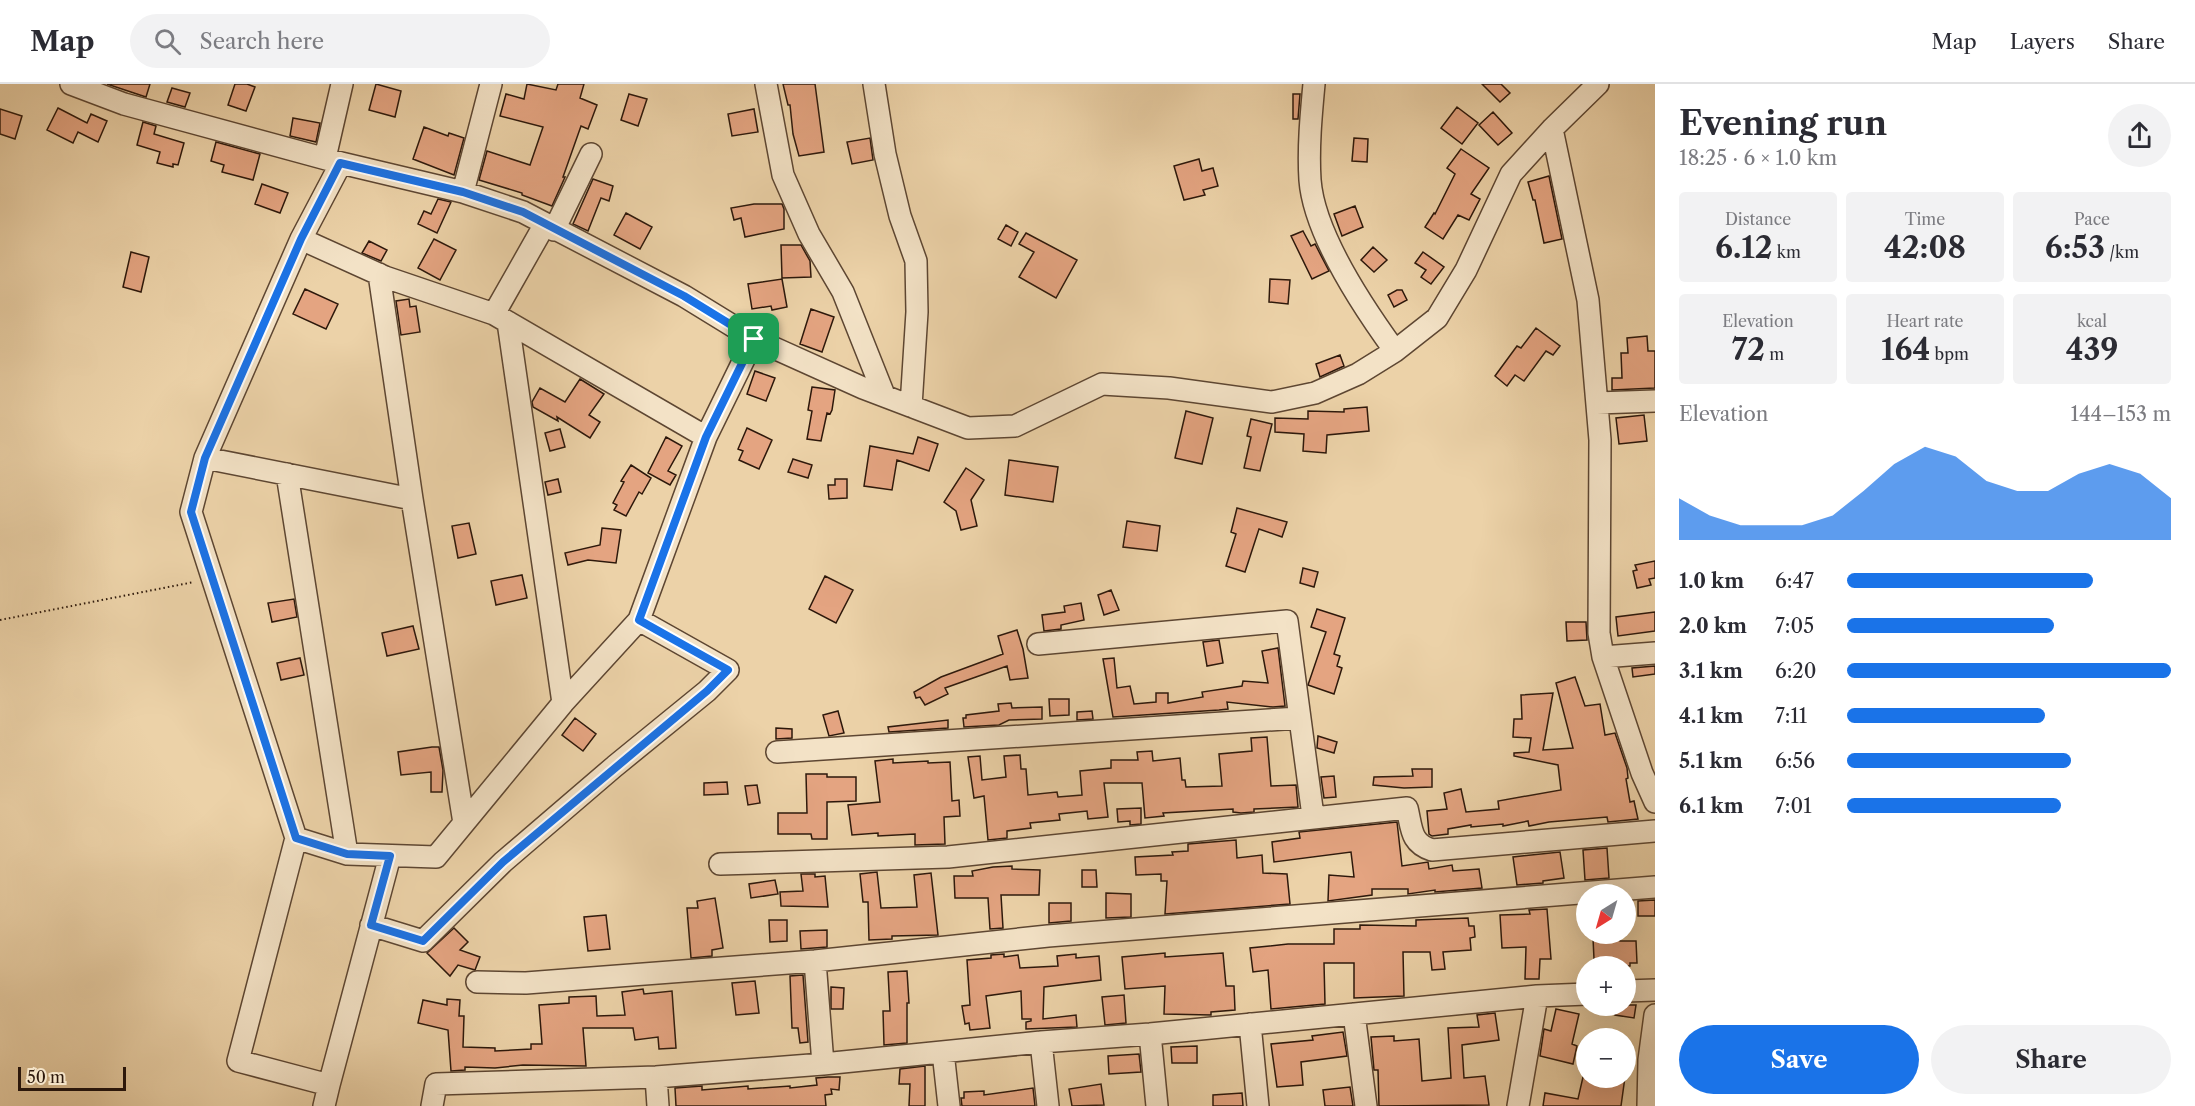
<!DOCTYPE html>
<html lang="en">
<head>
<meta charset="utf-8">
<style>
  :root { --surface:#fff; --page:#f2f2f3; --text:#2b2b33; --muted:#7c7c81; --line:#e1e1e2; --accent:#1a73e8 }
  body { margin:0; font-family:"Libre Caslon Text",serif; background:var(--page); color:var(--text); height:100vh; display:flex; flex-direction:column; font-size:22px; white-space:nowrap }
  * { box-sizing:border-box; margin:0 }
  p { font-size:20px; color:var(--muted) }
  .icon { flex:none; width:33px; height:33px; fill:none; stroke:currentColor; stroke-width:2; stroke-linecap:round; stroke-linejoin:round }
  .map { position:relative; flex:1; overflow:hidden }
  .details { display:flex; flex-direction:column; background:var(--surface); width:540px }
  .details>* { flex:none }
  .needle { width:39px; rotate:217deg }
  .tools { position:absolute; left:1576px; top:800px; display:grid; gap:12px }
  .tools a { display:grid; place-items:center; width:60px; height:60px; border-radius:50%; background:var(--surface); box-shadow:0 6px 24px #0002; font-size:30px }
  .scale { position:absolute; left:18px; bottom:15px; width:108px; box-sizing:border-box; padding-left:6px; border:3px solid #2d180b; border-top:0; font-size:16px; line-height:21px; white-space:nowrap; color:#2d180b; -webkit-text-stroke:4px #f3e2c6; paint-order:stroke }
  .pin { position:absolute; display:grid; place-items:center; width:51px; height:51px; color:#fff; margin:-26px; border-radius:12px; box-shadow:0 3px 9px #0006 }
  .round { display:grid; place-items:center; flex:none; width:63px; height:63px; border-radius:32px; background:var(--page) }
  .headline { display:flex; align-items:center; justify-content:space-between; height:102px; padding:0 24px }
  h1 { font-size:33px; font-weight:700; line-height:45px }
  .metrics { display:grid; grid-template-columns:repeat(3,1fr); gap:9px; height:102px; padding:6px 24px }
  .metrics div { display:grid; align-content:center; border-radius:6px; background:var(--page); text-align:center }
  .metrics b { font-size:30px; font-weight:700 }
  .metrics small { font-size:16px; font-weight:400 }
  .metrics p { font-size:16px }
  .chart { height:168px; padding:12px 24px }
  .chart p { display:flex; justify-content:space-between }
  .chart svg { width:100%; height:108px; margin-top:6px; fill:var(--accent); opacity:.7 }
  .button { display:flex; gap:12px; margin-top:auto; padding:12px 24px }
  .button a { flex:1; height:69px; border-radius:36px; background:var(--accent); color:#fff; font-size:24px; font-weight:700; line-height:69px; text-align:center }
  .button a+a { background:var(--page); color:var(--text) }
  ul { padding:0 24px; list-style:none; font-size:20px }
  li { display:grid; grid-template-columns:96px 72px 1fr; align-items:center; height:45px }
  li i { height:15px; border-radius:8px; background:var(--accent) }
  header { display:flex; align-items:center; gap:36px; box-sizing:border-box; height:84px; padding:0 30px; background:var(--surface); border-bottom:2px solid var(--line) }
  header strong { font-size:28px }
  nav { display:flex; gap:33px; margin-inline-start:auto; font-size:21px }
  .search { width:420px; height:54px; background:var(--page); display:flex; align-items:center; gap:15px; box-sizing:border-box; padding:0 21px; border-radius:33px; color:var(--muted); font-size:22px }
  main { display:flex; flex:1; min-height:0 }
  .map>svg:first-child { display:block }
  .building { fill:#e4a481; stroke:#2d180b; stroke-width:1.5 }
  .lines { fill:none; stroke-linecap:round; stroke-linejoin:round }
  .minor-casing { stroke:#5d4632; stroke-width:24 }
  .path { stroke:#2d180b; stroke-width:2; stroke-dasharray:1.5 3; stroke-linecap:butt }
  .minor { stroke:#f3e2c6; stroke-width:21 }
  .route-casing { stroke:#fff; stroke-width:12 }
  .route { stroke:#1a73e8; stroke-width:8 }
</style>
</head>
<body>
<header>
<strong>Map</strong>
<div class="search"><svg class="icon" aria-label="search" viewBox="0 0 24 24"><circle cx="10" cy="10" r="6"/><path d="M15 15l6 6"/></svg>Search here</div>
<nav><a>Map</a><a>Layers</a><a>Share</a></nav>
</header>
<main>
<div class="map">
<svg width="1655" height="1022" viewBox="0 0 1655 1022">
  <rect width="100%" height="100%" fill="#ecd2a8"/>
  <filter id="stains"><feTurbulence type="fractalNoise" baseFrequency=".00333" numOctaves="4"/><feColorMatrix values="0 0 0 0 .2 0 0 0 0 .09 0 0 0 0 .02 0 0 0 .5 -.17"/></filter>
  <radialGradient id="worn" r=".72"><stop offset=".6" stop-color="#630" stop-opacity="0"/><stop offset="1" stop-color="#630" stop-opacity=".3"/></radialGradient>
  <path class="building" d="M107,0H150L146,13Z
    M235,0H247L255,3L246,27L228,21Z
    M376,0L401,7L395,33L369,26Z
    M527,0L556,6L558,0H584L580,14L597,21L588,45L581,42L563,93H565L552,122L522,111V109L479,96L487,67L530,81L543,43L500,32L506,10L524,15Z
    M783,0H815L824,68L799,72L793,50L790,21H788Z
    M1482,0H1501L1510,9L1500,18Z
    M172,4L190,9L185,23L167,18Z
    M629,10L647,15L638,42L621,36Z
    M1293,10H1300L1298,35H1293Z
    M1457,23L1478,39L1462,60L1441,44Z
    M58,24L87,39L91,30L107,37L98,58L78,48L73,59L47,46Z
    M0,25L22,32L15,55L0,50Z
    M754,25L758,48L732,52L728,30Z
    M1493,28L1512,49L1498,61L1479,41Z
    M293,34L320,39L316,58L290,52Z
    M143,38L156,42L154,50L184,59L178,81L173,80V83L157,79L160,68L137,61Z
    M424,43L448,52L449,49L464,54L454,91L413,75Z
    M870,54L873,76L852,80L847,58Z
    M1354,54L1368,55L1367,78L1352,77Z
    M216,58L260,70L253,96L222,88L224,81L211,77Z
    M1461,65L1489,84L1471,110L1480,115L1469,136L1458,131L1443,155L1425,143L1434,129L1435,130L1455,90L1447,84Z
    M1199,75L1202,87L1213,84L1218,102L1203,106L1205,111L1184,116L1174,82Z
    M1549,92L1562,155L1544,159L1535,116H1533L1528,98Z
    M593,95L613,102L609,117L601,114L588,147L573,140Z
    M262,100L288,109L280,129L255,120Z
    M438,115L451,118L437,149L418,140L424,127L431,130Z
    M754,120H782L784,125V145L745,153L741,134L734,136L731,124Z
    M1355,122L1363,143L1342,152L1334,130Z
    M626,129L652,143L640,165L614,151Z
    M1006,141L1018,148L1011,162L998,155Z
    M1303,147L1311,162L1315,160L1329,187L1312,195L1291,152Z
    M1026,149L1077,176L1056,214L1019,193L1034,168L1019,160Z
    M434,155L456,166L440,196L418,184Z
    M369,157L387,166L381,177L362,169Z
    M781,161H801L810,177L811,193L782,194Z
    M1373,163L1387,176L1374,188L1361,176Z
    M131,168L149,173L141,208L123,203Z
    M1423,168L1444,183L1431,200L1421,193L1426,186L1415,179Z
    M782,195L787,223L772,226L771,222L752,225L748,200Z
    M1270,195L1290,196L1288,220L1269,218Z
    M305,205L338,220L326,245L293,230Z
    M1397,206H1402L1407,216L1394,223L1388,211Z
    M409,215L410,223L416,222L420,248L401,251L396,217Z
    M811,225L834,233L822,268L800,260Z
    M1536,244L1560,262L1553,271L1546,267L1524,297L1515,291L1507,302L1495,292L1517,262L1521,264Z
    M1647,252L1648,267H1655V304L1612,306V294H1622L1621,269H1628L1627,254Z
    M1340,271L1344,282L1320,293L1316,280Z
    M755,287L775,294L766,317L747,310Z
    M580,295L604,310L589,331L600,338L590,354L557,333L558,337L533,323L532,318L540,304L565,318Z
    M812,303L835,306L832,326L830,330L827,329L821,357L807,355L812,327L808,326Z
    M1367,323L1369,347L1327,351L1326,369L1303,367L1304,350L1275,348V334L1308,335V327L1344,328V325Z
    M1186,327L1213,334L1202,380L1175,374Z
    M1644,331L1647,357L1619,360L1616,334Z
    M1251,335L1272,340L1260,387L1244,384L1251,353L1247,352Z
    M747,344L772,356L759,385L739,376L743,367L738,365Z
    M560,345L565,363L550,367L545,349Z
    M666,353L682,362L668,387L676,391L670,401L648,389Z
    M918,353L938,360L929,387L897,376L892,406L864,402L870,362L913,370Z
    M793,375L812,381L808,394L788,388Z
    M1009,376L1058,383L1053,418L1005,411Z
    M631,381L651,394L642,410L639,408L626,432L614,426L617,421L613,419L624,398L621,397Z
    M966,384L984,396L971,416L977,442L961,446L956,427L944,418Z
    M558,395L561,408L548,411L545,398Z
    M835,395H847V414L829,415L828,401H835Z
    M1237,424L1287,438L1282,453L1259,445L1245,488L1226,482L1236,450L1231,448Z
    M1127,437L1160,442L1157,467L1123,463Z
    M469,439L476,470L458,474L452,442Z
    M602,444L621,446L616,479L588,476L568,481L565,469L600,461Z
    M1655,477V494L1649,495L1651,501L1637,504L1633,487L1637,486L1635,481Z
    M1303,484L1318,488L1314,503L1300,499Z
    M522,491L527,514L496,521L491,497Z
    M825,492L853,506L836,539L809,525Z
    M1111,506L1119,526L1104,531L1098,511Z
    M294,515L297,533L272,538L268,519Z
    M1081,519L1084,536L1061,541V545L1044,547L1042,531L1065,528L1064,522Z
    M1317,525L1345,534L1334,570L1340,572L1337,582L1342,584L1334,610L1308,601L1326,548L1311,543Z
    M1655,528V547L1618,552L1616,533Z
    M1566,538H1586L1587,556L1567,557Z
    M413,542L419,565L387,572L382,549Z
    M1017,546L1023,565L1028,594L1010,596L1007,582L945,604L948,610L925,621L920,613L916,614L914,608L941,593L1003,570L998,552Z
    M1219,556L1223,579L1207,582L1203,558Z
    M1278,564L1285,622L1273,623L1227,618L1228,625L1219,626L1113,633L1103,575L1114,574L1117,604L1130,602L1134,620L1156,618V609H1168V619L1203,613L1202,608L1242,602L1243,597L1268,599L1262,567Z
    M300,574L304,591L281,596L277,579Z
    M1655,582V590L1633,593L1632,584Z
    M1575,593L1585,622L1600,620L1605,651L1615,649L1627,684L1628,694L1626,695L1630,718L1634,717L1638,735L1608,738L1607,733L1549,738L1529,742L1528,737L1503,742V740L1471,743V741L1448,745V750L1432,752L1429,750L1427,727L1447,725L1444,709L1461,705L1466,728L1499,725L1498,717L1561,706L1558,681L1514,672V669L1529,668L1531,654L1513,653L1514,635H1522L1521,611L1553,609L1543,666L1573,664L1556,599Z
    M1049,615H1069V631L1050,632Z
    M1011,619L1012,624L1042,623V635L1009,636L999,641L964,643L963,634H966V631L999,627L998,620Z
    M838,627L844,649L829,652L823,631Z
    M1092,627L1093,635L1077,636V628Z
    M575,634L596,650L583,667L562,651Z
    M948,636V644L889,648L888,643Z
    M776,644L792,645V654L776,655Z
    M1318,652L1337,658L1334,669L1317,664Z
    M1267,653L1271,702L1296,701L1298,723L1254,725V728L1241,729L1233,728V725L1163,729L1164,732L1145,734L1142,699H1104L1108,733L1088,735L1087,727L1059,730L1060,736L1030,739L1031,744L1007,747V754L988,756L984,712L974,714L968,673L980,672L982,696L1006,693L1004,672L1020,671L1021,685H1026L1028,711L1057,708L1058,713L1082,711L1080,687L1111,684V676H1138L1137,668L1152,667L1153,677L1180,674L1182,696H1185L1186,703L1222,702L1219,670L1252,667L1251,654Z
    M432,663H439L443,686L442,708H431V688L401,691L398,668Z
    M893,675V679L928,677V679L950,678L952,717L959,716L960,732L944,733L945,760L915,761V750L878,752V749L852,751L848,721L880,718L875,677Z
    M1412,685H1432V703L1404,704L1373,701L1374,693L1413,692Z
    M806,690H827V693H856V717L827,718V755H812L811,750H778V729H807Z
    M1334,692L1336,713L1324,714L1321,693Z
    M727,698L728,710L704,711V699Z
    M757,701L760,719L748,721L745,702Z
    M1141,724V740L1130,741V737L1118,738L1117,725Z
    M1397,738L1402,782L1428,778L1429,785L1452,781L1453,787L1479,785L1482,804L1435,808V806L1408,810V805H1372V811L1328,817L1329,791L1354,793L1351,768L1274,778L1272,758L1300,754L1299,748Z
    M1236,756L1237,774L1262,771L1263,789L1287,790L1290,820L1165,830L1167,797H1161V790L1136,791L1135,773L1173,771L1172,768L1188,767V760Z
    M1607,764L1609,794L1585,796L1583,766Z
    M1560,768L1564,794L1543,797V799L1517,801L1513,773Z
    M1012,782V785L1040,786L1039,811H1001L1003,844L990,845L988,814H955L954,792H973L972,787L993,783Z
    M1082,786H1096L1097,803H1082Z
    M877,788L881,824L917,823L914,791L931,789L938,851L892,852V855L869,856L868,818H863L860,790Z
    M801,790H815V793L825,792L828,823L781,822L780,808L803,807Z
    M775,796L778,810L751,814L749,800Z
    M1106,809L1131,810V833L1106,834Z
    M715,814L723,864L712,866V872L691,874L687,824H698L697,817Z
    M1655,816V832H1638V817Z
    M1049,819H1071V837L1049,839Z
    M1547,825L1551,875H1540L1539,895H1525L1526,863L1502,864L1500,831L1530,830L1529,826Z
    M606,831L610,865L588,867L584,833Z
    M1468,834L1469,842H1474L1475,853L1470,854L1471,866L1443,868L1445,885L1432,886L1430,868H1403L1404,912L1354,914V879H1324L1325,920L1271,925L1268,886L1253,888L1250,864L1288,860H1334V845H1360V841L1416,842V836Z
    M769,836H787V857L770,858Z
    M454,844L468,858L460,866L480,873L475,886L458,881L450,892L427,869Z
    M827,846V863L801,865L800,847Z
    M1619,853L1620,857H1636L1637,879H1630V882H1603V874L1594,875L1593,854Z
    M1165,869V873L1223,869L1226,902H1234L1235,926L1211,928V931L1164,930L1165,902L1125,905L1122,873Z
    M1004,870V873L1018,871L1020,884L1058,882L1057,872L1076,870V874L1099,872L1101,896L1044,903L1043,935L1076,931L1077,943L1026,945V938L1031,937V935H1022L1021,907L986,912L990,944L970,946L969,939L965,940L962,922L970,921L967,876L991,874V871Z
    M907,887L909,919H907V959L884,961L883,927H890L888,888Z
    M803,891L808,958L800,959L798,944H792L790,892Z
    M755,897L759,929L736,931L732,899Z
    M831,903L844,904L843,925H831Z
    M643,905L644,910L672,907L676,964L659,965L658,953L635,956L633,944H583L586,982L523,981L495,984L465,983V986L451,987L448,946L418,939L423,916L447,921V915L460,916L459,932H464L463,963L495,964V967L531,965V960H542L539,921L569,919V913L596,912L597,932L625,931L622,908Z
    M1124,911L1126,939L1105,941L1102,913Z
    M1616,921H1636L1634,934L1615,931Z
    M1556,925L1579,930L1572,960L1577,962L1573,980L1540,972L1544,945L1551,947Z
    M1495,929L1499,956L1462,961L1464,994L1485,992L1489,1021L1379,1022L1378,986H1374L1371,953L1394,952V957L1419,955L1422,997L1451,994L1448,944L1479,943L1477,931Z
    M1343,948L1347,972L1301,978L1303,1001L1277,1003L1271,960L1313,956L1312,952Z
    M1197,962V979H1172L1171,963Z
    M1139,970L1141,988L1109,990L1108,972Z
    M925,982V1022H909L910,1000H899L900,985Z
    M828,993H840L839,1006L831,1005L832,1010L825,1011L826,1022H676L675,1004L702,1002V1006L748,1002V1005L790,1002V1004L817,1001L816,994Z
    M1583,993H1625L1621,1022H1543L1545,1009L1578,1015Z
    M1101,1000L1104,1021L1072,1022L1069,1005Z
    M1350,1003L1353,1022H1325L1323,1006Z
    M1033,1004L1035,1022H962L961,1014H964V1008L984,1007V1011Z
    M1242,1009L1243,1022H1213V1011Z"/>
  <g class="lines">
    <defs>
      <path id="minor" d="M71,0L124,20L341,79L463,108L523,128L684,212L754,255L863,304L968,344L1015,342L1102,300L1169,304L1272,318L1315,309L1358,290L1395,267L1437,234L1466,186L1511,90L1552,45L1598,0
        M766,0L783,91L809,150L843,208L884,311
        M874,0L885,70L900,132L916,177L917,228L911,322
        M1314,0C1311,32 1308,64 1310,96C1314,150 1363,223 1395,267
        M1552,45L1588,216L1600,356L1599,549L1603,573L1642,689L1655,718
        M325,74L342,0
        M463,108L491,0
        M554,146L591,70
        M494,230L545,140
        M508,238L563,619
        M1597,319L1655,317
        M706,353L754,255
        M205,374L412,415L379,190
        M287,390L347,770L436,773L563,619L639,536L706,353L494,230L385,193L301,155
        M412,415L464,739
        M1038,560L1287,537L1313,732
        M1603,573L1655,569
        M777,668L1299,634
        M296,754L347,770
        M720,780L948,773L1407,724C1412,744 1410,759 1432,766L1655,747
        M371,841L423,857L503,778L615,682L707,607L728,586L639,536
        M815,877L823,980
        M477,898L526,899L815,877L1048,852L1655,803
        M1626,907L1655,906
        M1354,930L1366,1022
        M1250,940L1258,1022
        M1150,950L1157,1022
        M1041,958L1048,1022
        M943,968L949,1022
        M656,993L658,1022
        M329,1001L390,772
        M324,1022L329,1001L238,977L296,754L191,428L205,374L301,155L341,79
        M432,1022L436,1000L656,993L823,980L1041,958L1150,950L1537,912L1587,910
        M1518,1022L1537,912
        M1648,1022L1649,976L1655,931"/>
    </defs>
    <use href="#minor" class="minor-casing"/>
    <path class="path" d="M0,536L194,498"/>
    <use href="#minor" class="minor"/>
  </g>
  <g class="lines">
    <defs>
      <path id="route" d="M340,79L463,108L523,128L684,212L754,255L706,353L639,536L728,586L707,607L503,778L423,857L371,841L390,772L347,770L296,754L191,428L205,374L301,155Z"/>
    </defs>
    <use href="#route" class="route-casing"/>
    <use href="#route" class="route"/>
  </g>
  <rect width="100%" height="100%" filter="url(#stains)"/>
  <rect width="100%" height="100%" fill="url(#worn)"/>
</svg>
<div class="tools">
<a><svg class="needle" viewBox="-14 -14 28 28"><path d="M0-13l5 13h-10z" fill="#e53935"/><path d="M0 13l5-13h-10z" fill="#7c7c81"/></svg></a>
<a>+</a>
<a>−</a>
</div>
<div class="scale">50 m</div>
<div class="pin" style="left:754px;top:255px;background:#1e9e55"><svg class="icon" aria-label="arrive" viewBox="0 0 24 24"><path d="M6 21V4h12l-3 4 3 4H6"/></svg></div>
</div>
<section class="details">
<div class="headline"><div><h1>Evening run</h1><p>18:25 · 6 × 1.0 km</p></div><a class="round"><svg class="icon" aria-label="share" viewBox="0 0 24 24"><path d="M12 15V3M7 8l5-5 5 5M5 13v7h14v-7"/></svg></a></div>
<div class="metrics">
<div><p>Distance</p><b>6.12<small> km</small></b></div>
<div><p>Time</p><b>42:08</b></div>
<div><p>Pace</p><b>6:53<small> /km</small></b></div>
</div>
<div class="metrics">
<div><p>Elevation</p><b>72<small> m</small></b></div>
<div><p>Heart rate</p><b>164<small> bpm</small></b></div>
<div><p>kcal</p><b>439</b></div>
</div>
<div class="chart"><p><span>Elevation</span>144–153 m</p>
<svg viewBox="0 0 160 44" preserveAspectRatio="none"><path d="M0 44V27L10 34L20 38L30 38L40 38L50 34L60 24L70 13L80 6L90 10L100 20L110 24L120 24L130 17L140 13L150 17L160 27V44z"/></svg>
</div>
<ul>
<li><b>1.0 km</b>6:47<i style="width:76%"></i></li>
<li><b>2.0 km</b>7:05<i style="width:64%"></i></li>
<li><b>3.1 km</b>6:20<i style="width:100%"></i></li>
<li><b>4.1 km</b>7:11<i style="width:61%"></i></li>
<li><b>5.1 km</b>6:56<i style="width:69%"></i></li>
<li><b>6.1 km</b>7:01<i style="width:66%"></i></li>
</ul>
<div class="button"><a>Save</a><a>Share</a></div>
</section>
</main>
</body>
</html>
